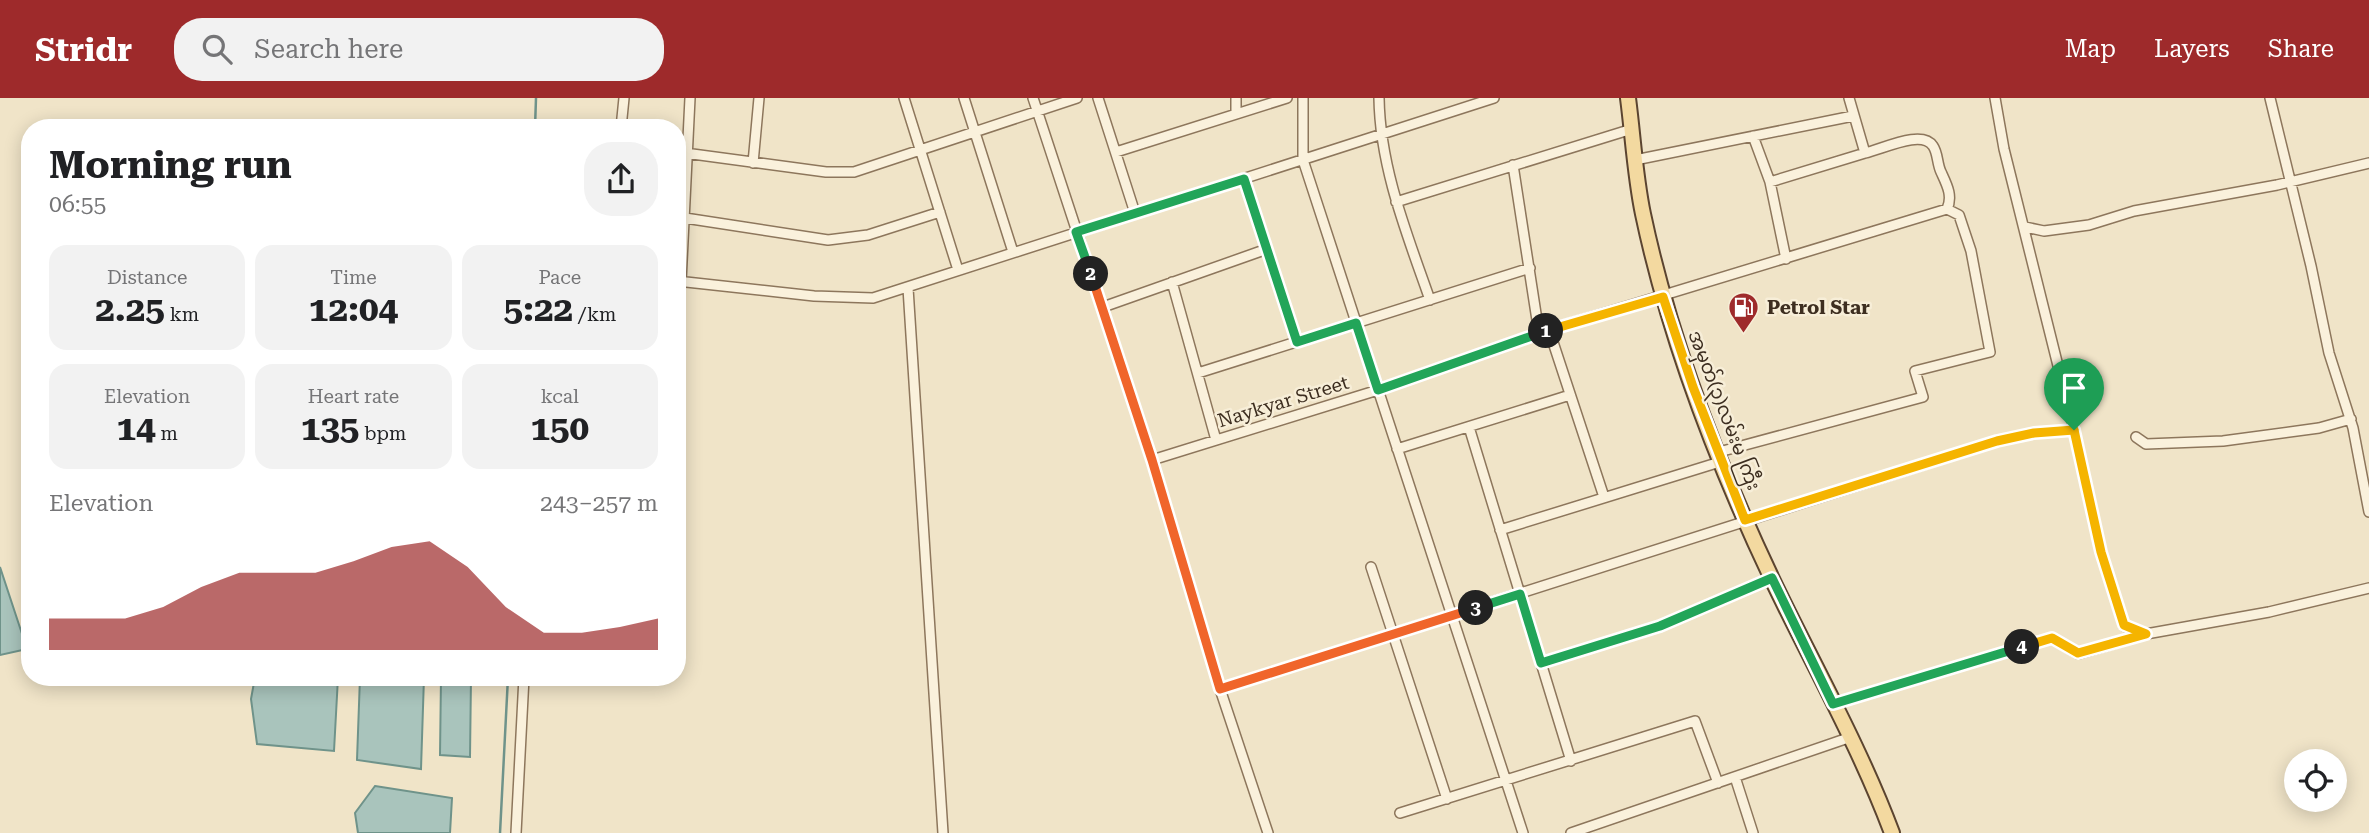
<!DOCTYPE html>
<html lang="en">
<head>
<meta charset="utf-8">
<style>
  :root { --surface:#fff; --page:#f2f2f2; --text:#202124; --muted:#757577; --accent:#9e2a2b }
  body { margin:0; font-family:"Roboto Serif","Noto Sans Myanmar",serif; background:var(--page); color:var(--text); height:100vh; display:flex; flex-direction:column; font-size:26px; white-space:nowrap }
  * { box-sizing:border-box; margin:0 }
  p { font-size:23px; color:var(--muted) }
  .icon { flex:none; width:38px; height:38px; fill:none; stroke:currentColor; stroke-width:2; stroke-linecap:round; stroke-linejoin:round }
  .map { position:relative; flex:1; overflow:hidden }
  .panel { position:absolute; left:21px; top:21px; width:665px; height:567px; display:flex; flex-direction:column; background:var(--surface); border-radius:28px; box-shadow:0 4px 18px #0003 }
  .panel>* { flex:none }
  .tools { position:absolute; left:2284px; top:651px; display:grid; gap:14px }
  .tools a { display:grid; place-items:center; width:63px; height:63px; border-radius:50%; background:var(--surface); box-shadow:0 4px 18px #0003; font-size:35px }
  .pin { position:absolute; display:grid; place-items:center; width:60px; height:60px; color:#fff; margin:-72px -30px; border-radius:50% 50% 50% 0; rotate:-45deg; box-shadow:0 0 7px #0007 }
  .pin .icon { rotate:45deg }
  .km { position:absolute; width:35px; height:35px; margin:-18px; border-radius:50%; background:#222; color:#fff; font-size:19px; line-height:35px; text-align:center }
  .round { display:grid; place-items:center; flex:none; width:74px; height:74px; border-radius:28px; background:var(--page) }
  .headline { display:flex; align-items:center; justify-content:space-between; height:119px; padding:0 28px }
  h1 { font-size:38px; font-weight:700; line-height:52px }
  .figures { display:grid; grid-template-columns:repeat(3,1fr); gap:10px; height:119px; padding:7px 28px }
  .figures div { display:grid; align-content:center; border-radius:18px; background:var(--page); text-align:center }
  .figures b { font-size:35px; font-weight:700 }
  .figures small { font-size:19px; font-weight:400 }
  .figures p { font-size:19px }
  .chart { height:196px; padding:14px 28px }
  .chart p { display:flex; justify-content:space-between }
  .chart svg { width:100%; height:126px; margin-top:7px; fill:var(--accent); opacity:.7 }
  header { display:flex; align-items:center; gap:42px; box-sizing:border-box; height:98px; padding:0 35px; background:var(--accent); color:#fff }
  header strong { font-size:33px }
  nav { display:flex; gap:38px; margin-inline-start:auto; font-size:24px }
  .search { width:490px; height:63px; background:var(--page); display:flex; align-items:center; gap:18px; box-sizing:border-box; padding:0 24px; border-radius:28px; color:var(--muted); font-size:26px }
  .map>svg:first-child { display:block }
  .water { fill:#a9c4bc; stroke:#6f938a; stroke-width:2 }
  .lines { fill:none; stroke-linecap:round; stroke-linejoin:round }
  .stream { stroke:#6f938a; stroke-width:2.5 }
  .street-casing { stroke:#8d765c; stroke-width:12 }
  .primary-casing { stroke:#5b4430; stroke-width:18 }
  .street { stroke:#faf1dc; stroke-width:9 }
  .primary { stroke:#f3d9a0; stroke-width:14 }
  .split-1-casing { stroke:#fff; stroke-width:14 }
  .split-2-casing { stroke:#fff; stroke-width:14 }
  .split-3-casing { stroke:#fff; stroke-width:14 }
  .split-4-casing { stroke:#fff; stroke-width:14 }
  .split-5-casing { stroke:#fff; stroke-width:14 }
  .split-1 { stroke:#f5b400; stroke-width:9 }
  .split-2 { stroke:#22a559; stroke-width:9 }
  .split-3 { stroke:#f0652b; stroke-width:9 }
  .split-4 { stroke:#22a559; stroke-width:9 }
  .split-5 { stroke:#f5b400; stroke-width:9 }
  .labels { text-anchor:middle; stroke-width:5; stroke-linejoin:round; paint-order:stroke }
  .poi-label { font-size:19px; font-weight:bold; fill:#3d2e20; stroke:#f7eed8; text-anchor:start }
  .street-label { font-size:19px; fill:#3d2e20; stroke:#f7eed8 }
</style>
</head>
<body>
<header>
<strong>Stridr</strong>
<div class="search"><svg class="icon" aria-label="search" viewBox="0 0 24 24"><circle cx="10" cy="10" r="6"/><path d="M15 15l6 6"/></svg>Search here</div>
<nav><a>Map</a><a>Layers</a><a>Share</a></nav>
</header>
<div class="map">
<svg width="2369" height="735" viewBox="0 0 2369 735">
  <rect width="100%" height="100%" fill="#f0e4c8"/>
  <path class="water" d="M0,469L27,551L0,557Z
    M255,579H338L334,653L257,646L251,601Z
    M360,579H424L421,671L357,662Z
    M441,579H471L470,659L440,657Z
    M375,688L452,700L450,735H358L355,715Z"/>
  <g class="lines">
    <path class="stream" d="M535,30L536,0
      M500,735L508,579"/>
    <defs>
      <path id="street" d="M904,0L958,172
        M964,0L1013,154
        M1033,0L1152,362L1220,591L1268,735
        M1098,0L1135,115
        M1303,0V62L1523,735
        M1379,0C1380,70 1407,136 1430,202
        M1849,0L1865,55C1883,51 1922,31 1933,48C1938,55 1937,66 1941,74C1947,87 1953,98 1947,111
        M1995,0L2004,51L2074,332
        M2270,0L2311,168L2329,255L2353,330L2369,414
        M1236,16V0
        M621,30L624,0
        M1753,38L1770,84L1786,161
        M1116,54L1287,0
        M685,55L826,74H854L1077,0
        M1635,62L1853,18
        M753,65L759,0
        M1513,67L1539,235
        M1244,81L1297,244
        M1770,84L1865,55
        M1396,104L1632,31
        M685,120L828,142L868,137L940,114
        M2025,129L2044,133L2089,127L2134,113L2277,87L2369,65
        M677,183L814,198L873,200L1494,0
        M681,184L690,0
        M1172,184L1216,342
        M908,190L943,735
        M1103,209L1267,151
        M1549,232L1604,399
        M1198,275L1530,170
        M1469,329L1571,663
        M2136,339L2146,346L2223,343L2319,330L2351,321
        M1397,351L1570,297
        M1152,362L1378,292L1539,235L1947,111L1959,117L1971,153L1990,254L1915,273L1923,299L1719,354
        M1500,432L1723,363
        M1371,469L1447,701
        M1541,565L1660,528L1772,480
        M1220,591L1997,343L2034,335L2074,332L2101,454L2124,528L2146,536
        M1833,606L2052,540L2078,556L2146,536L2269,514L2369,490
        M1735,679L1753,735
        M1400,715L1695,623L1718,685
        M516,735L524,579
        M1571,735L1851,639"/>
      <path id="primary" d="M1628,0C1633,38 1635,78 1643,116C1669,239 1718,367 1772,481C1812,565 1859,647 1892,735"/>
    </defs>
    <use href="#street" class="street-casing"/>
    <use href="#primary" class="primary-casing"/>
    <use href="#street" class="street"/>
    <use href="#primary" class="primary"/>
  </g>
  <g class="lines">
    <defs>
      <path id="split-1" d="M1546,233L1663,199L1693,289L1745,422L1997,343L2034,335L2074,332"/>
      <path id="split-2" d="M1091,176L1076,134L1244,81L1297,244L1356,225L1378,292L1546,233"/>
      <path id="split-3" d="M1091,176L1152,362L1220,591L1476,510"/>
      <path id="split-4" d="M1476,510L1520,496L1541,565L1660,528L1772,480L1833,606L2022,549"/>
      <path id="split-5" d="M2022,549L2052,540L2078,555L2146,536L2124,527L2101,454L2074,332"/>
    </defs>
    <use href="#split-1" class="split-1-casing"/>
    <use href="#split-2" class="split-2-casing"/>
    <use href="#split-3" class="split-3-casing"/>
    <use href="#split-4" class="split-4-casing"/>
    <use href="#split-5" class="split-5-casing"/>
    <use href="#split-1" class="split-1"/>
    <use href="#split-2" class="split-2"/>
    <use href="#split-3" class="split-3"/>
    <use href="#split-4" class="split-4"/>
    <use href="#split-5" class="split-5"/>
  </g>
  <defs>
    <symbol id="fuel-pin" viewBox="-11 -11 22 30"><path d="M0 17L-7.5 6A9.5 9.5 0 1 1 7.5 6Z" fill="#9e2a2b" stroke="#f7eed8"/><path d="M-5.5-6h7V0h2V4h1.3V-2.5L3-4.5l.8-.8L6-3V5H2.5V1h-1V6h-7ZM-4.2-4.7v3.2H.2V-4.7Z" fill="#fff"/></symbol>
  </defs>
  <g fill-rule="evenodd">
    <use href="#fuel-pin" x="1726" y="192" width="35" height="47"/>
  </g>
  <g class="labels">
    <g class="poi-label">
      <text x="1767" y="216">Petrol Star</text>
    </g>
    <g class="street-label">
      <text transform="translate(1283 303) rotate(-17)" y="7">Naykyar Street</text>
      <text transform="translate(1725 312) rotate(69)" y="7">အမှတ်(၃)လမ်းမ ကြီး</text>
    </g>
  </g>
</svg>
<div class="tools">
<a><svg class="icon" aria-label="locate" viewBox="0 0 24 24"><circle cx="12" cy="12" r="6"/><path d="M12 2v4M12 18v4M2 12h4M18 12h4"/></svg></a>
</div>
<div class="pin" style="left:2074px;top:332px;background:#1e9e55"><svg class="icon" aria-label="arrive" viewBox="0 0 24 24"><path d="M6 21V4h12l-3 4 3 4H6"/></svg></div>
<b class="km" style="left:1546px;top:233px">1</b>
<b class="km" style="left:1091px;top:176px">2</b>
<b class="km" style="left:1476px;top:510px">3</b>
<b class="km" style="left:2022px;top:549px">4</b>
<section class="panel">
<div class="headline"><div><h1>Morning run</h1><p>06:55</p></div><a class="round"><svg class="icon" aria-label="share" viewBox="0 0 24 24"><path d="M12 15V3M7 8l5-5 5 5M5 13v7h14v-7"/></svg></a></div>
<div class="figures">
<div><p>Distance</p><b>2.25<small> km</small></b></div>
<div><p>Time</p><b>12:04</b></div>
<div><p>Pace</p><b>5:22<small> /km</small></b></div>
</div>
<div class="figures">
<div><p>Elevation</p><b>14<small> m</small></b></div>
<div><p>Heart rate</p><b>135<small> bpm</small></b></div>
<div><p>kcal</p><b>150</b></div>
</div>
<div class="chart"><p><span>Elevation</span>243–257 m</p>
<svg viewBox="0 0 160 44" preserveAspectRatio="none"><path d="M0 44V33L10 33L20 33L30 29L40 22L50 17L60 17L70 17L80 13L90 8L100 6L110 15L120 29L130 38L140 38L150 36L160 33V44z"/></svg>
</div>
</section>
</div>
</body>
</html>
